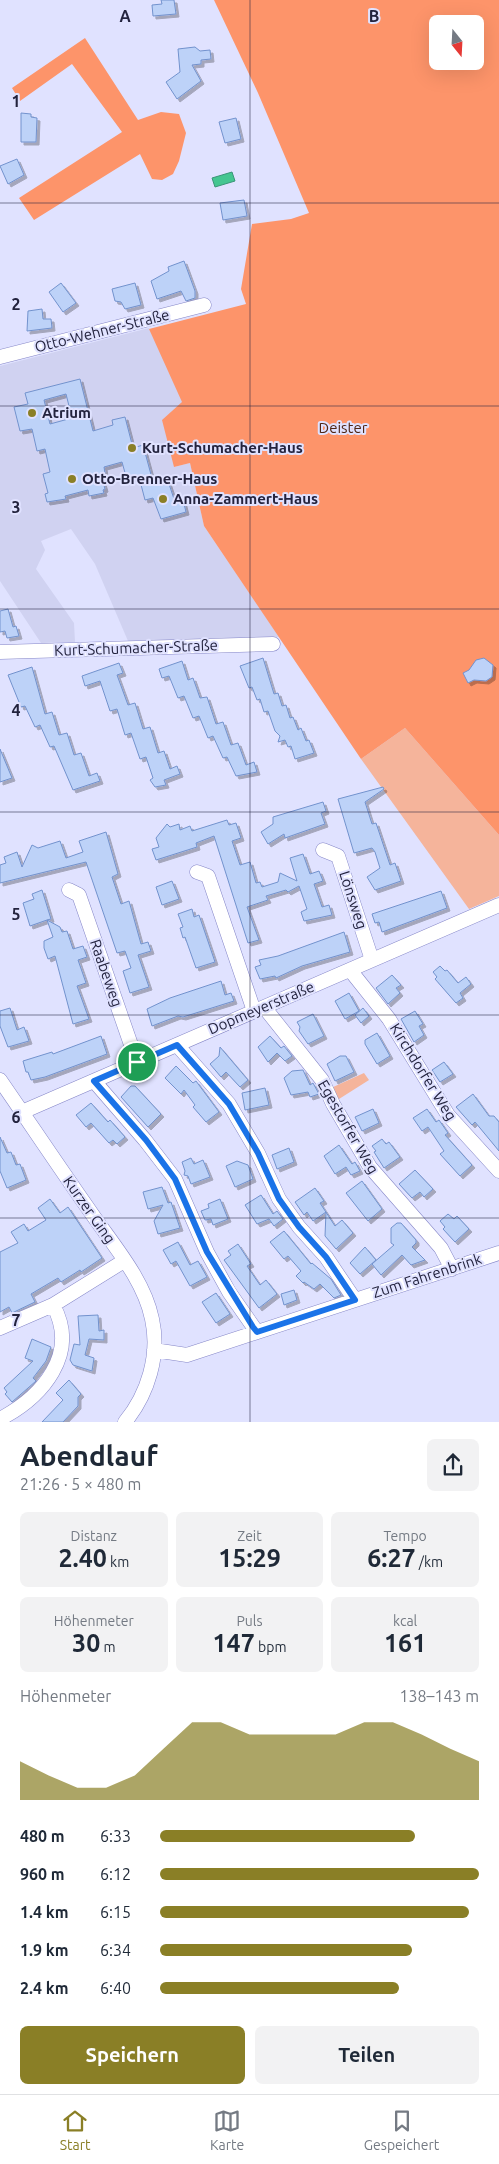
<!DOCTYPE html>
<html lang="de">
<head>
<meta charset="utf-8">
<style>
  :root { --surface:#fff; --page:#f2f2f3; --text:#1f2937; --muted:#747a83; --line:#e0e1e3; --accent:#8a7f26 }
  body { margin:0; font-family:Ubuntu,sans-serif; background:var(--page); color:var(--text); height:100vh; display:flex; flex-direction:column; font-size:19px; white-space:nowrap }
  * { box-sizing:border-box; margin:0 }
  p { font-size:16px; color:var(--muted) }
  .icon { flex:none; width:28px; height:28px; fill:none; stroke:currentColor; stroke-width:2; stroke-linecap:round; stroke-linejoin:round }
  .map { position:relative; height:1422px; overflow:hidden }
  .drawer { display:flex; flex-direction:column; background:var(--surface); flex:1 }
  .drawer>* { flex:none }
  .needle { width:32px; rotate:162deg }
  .buttons { position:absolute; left:429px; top:15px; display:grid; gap:10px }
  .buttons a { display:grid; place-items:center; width:55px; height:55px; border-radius:8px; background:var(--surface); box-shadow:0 5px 20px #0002; font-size:25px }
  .pin { position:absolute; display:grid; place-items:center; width:42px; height:42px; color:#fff; margin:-21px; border:2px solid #fff; border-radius:50%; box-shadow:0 1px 5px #0007 }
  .round { display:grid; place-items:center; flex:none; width:52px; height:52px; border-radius:8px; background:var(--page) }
  .summary { display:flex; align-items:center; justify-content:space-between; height:85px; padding:0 20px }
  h1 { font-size:28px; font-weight:600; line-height:38px }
  .stats { display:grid; grid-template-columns:repeat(3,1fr); gap:8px; height:85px; padding:5px 20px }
  .stats div { display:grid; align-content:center; border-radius:8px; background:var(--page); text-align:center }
  .stats b { font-size:25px; font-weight:600 }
  .stats small { font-size:14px; font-weight:400 }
  .stats p { font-size:14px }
  .chart { height:140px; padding:10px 20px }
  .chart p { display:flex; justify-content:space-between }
  .chart svg { width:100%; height:90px; margin-top:5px; fill:var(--accent); opacity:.7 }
  .button { display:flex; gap:10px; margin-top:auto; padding:10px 20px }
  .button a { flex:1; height:58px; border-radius:8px; background:var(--accent); color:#fff; font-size:20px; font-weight:600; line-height:58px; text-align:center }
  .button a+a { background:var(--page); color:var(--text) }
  ul { padding:0 20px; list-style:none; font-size:16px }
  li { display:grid; grid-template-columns:80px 60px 1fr; align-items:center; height:38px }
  li i { height:12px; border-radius:6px; background:var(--accent) }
  .tab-bar { display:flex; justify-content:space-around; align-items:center; height:70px; border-top:1px solid var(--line); background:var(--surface); font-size:14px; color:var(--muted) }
  .tab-bar a { display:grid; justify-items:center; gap:2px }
  .tab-bar .on { color:var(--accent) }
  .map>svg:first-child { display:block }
  .built { fill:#d0d2f1 }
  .green { fill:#f5b49b }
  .forest { fill:#fd946a; fill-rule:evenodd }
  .water { fill:#44c691; stroke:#3a9578 }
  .building { fill:#bdd2f8; stroke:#7292cd; fill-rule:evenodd; filter:url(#shadow) }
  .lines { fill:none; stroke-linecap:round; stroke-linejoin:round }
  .minor-casing { stroke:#8687c8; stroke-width:15 }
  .minor { stroke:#fff; stroke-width:14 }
  .route-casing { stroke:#fff; stroke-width:10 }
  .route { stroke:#1a73e8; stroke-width:6 }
  .grid { fill:none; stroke:#23233e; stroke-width:1; stroke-opacity:0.55 }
  .poi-dot { fill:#8a7f26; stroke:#e0e2ff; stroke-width:2 }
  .labels { text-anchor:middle; stroke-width:4; stroke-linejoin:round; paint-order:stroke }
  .street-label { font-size:15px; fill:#23233e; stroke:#e0e2ff }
  .poi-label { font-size:15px; font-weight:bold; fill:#23233e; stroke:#e0e2ff; text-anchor:start }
  .park-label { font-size:15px; fill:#4f2615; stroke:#e0e2ff }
  .grid-label { font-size:16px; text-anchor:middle; font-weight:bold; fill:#23233e; stroke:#e0e2ff; stroke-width:4; stroke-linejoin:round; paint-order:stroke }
</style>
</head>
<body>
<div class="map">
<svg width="499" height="1422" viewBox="0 0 499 1422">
  <defs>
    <filter id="shadow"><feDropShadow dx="3" dy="3" stdDeviation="0" flood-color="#0004"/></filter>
  </defs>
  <rect width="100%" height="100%" fill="#e0e2ff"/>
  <path class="built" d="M149,328L183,402L174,467L190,463L204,526L279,637L128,641L95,564L71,529L41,541L45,550L36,569L74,623L75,642L41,643L0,581V366Z"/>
  <path class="green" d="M405,728L499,835V896L469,909L361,759Z
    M364,1073L369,1080L339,1099L331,1088Z"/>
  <path class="forest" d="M214,0H499V835L405,728L361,759L204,526L190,463L174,467L162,420L182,402L149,329L246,304L241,289L252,224L291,219L309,213L258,93ZM438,24H475V61H438Z
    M85,38L138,120L161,112L179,114L186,133L179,161L173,174L162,180L152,179L140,154L34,220L19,198L122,132L72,64L20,101L12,88Z"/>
  <path class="water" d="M232,172L235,181L215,187L212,178Z"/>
  <path class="building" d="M161,0H174L176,14L153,16L152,5L162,4Z
    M195,47L200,51L210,50L211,59L201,60V64L192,65L201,81L177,99L166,82L180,72L178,49Z
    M21,113L31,114V117L37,118L36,142H21Z
    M236,118L241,139L225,143L219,122Z
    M17,159L24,175L8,184L0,166Z
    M244,200L247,216L223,220L220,203Z
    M184,261L195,291V298L186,301L181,291L157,299L151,281L169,271L168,267Z
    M61,283L76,303L63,312L49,292Z
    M135,283L141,305L125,309L121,302L115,301L112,289Z
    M42,309L43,319H51L52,328L27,331L28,311Z
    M80,379L93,431L113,425L112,420L125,417L133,448L143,445L153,482L167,478L175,502L183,500L186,512L161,519L153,498L145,500L139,477L127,480L122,462L104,467L105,473L101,474L105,489L103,490L104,493L89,496L88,490L65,496L66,499L47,502L45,494L48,493L43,474L50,472L45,449L37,451L32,429L20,431L14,407L28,404L25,393ZM66,394L72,418L50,424L44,400Z
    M8,609L13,627L16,626L19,636L7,638L5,631L0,632V611Z
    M263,658L274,694L278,693L282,706L286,705L290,718L293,717L298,730L301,728L306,741L309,740L314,753L295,759L291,746L288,747L285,740L278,742L280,736L275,731L268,711L264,712L260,699L257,700L252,687L249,688L240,666Z
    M484,658L493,665L492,677L486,681L474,680L468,683L463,673L469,670L476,660Z
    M182,661L188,680L193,678L200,698L207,697L216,724L223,722L231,745L238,743L246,765L254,762L257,772L236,776L227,757L223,758L213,736L208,738L199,716L193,718L184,696L178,698L169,676L162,678L159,669Z
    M119,663L123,673L117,675L128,705L135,703L143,729L150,727L158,753L164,751L170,769L177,766L180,774L164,780L166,785L155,787L150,780L153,778L146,757L140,759L131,733L125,735L117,709L110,711L100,681L85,686L82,676Z
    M32,667L45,714L52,712L59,735L67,733L74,755L81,753L89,776L97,773L100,781L73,790L54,746L50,747L40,725L35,727L25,706L21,707L8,675Z
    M0,749L12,778L0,782Z
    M383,787L384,789L365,802L372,824L376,823L390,865L395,863L401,881L375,890L367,877L380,868L375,852L372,848L354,853L338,799Z
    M323,802L326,811L321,813L325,824L285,838L284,834L268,844L261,832L273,824V817Z
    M227,820L229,825L236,823L241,838L232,841L240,865L250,862L256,883L260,882L262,887L278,882L280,873L297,881L290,858L303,854L310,874L319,871L323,881L314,884L322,907L329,905L332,915L304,921L301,912L307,909L299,886L288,892L286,890L266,896L268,900L247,907L259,940L248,943L214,836L196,843L197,847L156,860L152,849L159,847L156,838L167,824L170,827L179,824L180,830L190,826L192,831Z
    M106,832L118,874L112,877L121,904L129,901L141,944L148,942L151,951L138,955L149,987L130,993L123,971L131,968L125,951L117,953L86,862L0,883V865L6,863L4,857L17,852L22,867L32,845L38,848L60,841L66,858L83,852L79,841Z
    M172,881L179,899L162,905L156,887Z
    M42,890L51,919L47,920L60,927L62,932L67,931L73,949L83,946L87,957L78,960L86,983L77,986L89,1019L73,1024L55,956L48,959L44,948V941L53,937L47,920L30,926L23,903L34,899L32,894Z
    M441,891L447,908L385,931L382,932L379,922L375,923L372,914Z
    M192,909L194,917L199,915L215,962L196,968L185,937L183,938L180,928L183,927L178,914Z
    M344,932L350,952L302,966L276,978L275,976L260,979L255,967L261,965L259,960L278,956Z
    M440,966L445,971L447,970L458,983L466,977L471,984L460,993L463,998L456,1003L435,979L437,977L433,972Z
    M392,975L401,985L396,988L400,993L388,1004L376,988Z
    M221,981L225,995L231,993L234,1001L183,1017L178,1016L152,1026L147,1009L170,998Z
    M349,993L359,1011L345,1019L335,1001Z
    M10,1008L17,1030L24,1027L29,1041L8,1047L0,1026V1011Z
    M363,1008L369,1016L361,1023L355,1015Z
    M415,1011L423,1024L419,1026L424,1035L414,1042L401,1019Z
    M313,1014L324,1036L308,1044L299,1031L300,1027L297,1022Z
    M377,1033L390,1056L377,1064L365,1044V1040Z
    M101,1036L107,1054L45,1077L31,1080L28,1072H26L23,1061L52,1052L53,1054Z
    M270,1036L281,1048L284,1046L292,1056L285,1061L277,1053L268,1062L258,1047Z
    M220,1047L248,1080L240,1087L226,1072L221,1077L210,1064L219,1056Z
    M340,1056H346L354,1072L335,1081L327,1064Z
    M444,1062L453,1074L440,1082L432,1070Z
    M176,1066L193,1083L196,1081L219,1112L206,1122L193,1107L195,1105L184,1090L181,1094L165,1078Z
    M303,1070L310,1085L313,1083L319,1094L310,1097L308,1092L291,1095L284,1078L292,1071Z
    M131,1086H135L161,1114L148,1127L121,1097Z
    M265,1088L269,1105L245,1110L242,1093Z
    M473,1094L489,1116H494L499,1122V1151L475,1122L472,1125L456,1107Z
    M91,1103L108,1122L110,1120L125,1137L117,1144L113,1140L109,1143L91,1123L86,1127L76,1115Z
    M373,1109L379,1123L362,1131L355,1117Z
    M427,1109L436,1122L439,1120L448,1133L445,1135L472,1165L460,1176L440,1154L444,1151L428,1127L422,1131L413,1118Z
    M0,1137L7,1153L11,1152L16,1165L20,1164L26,1180L7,1188L0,1171Z
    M382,1139L386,1144L389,1142L400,1157L384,1168L374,1152L376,1151L372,1146Z
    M339,1145L352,1164L355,1162L360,1171L351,1175L346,1167L335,1174L324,1156Z
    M289,1148L294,1162L277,1169L272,1155Z
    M191,1158L194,1164L203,1160L210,1177L191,1184L188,1176L184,1175L185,1171L182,1162Z
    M237,1161L248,1165L253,1179L235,1187L226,1166Z
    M415,1170L433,1189L424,1197L420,1192L412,1198L399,1184Z
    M362,1181L382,1209L368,1221L346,1193Z
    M162,1187L168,1203L171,1202L180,1228L158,1234L154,1221L163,1205L148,1209L143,1192Z
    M315,1188L324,1201L320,1203L335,1226L342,1220L353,1233L336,1249L325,1236L326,1212L313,1221L307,1212L304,1215L295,1202Z
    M261,1195L273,1214L277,1211L283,1219L274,1226L269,1219L257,1224L245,1205Z
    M50,1199L60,1213L68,1207L102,1258L81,1272L80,1270L61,1282L58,1278L31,1294L35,1302L12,1313L9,1307L0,1312V1252L18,1243L11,1232L24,1224L28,1231L46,1220L38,1208Z
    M220,1199L228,1219L213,1225L211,1219L205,1220L201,1211L209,1208L208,1204Z
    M448,1214L454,1219L457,1216L469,1229L455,1242L443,1229L445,1227L440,1221Z
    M397,1223H401L416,1240V1243L412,1247L425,1260L411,1265L402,1255L381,1275L372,1264L394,1245L391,1243V1228Z
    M284,1231L311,1264L312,1263L331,1279L341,1295L334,1298L320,1284L314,1289L304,1282L303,1283L296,1276L301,1271L288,1256L284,1259L270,1242Z
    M178,1242L190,1265L198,1261L207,1277L190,1286L176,1261L171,1264L163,1250Z
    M238,1244L251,1264L247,1266L260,1285L266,1280L277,1294L259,1308L224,1260L231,1255L228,1251Z
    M365,1247L376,1260L360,1274L350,1263Z
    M294,1290L297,1300L284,1305L281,1294Z
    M216,1293L230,1314L216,1323L202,1302Z
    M98,1315L99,1331L104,1330V1340L89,1339L85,1355L94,1358L92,1371L73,1365L70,1360L74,1344L80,1345L78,1316Z
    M32,1339L51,1347L46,1361L33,1378L36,1381L12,1402L5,1394L7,1392L4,1388L33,1361L25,1358Z
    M69,1380L81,1394L78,1397V1406L63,1422H42L63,1400L56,1393Z"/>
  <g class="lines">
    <defs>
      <path id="minor" d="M0,357L204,305
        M0,652L273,644
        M323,850L338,856L372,960
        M197,872L208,876L254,1011
        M69,890L79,895L137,1062
        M350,970L389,1019L448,1115L499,1171
        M264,1007L322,1080L333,1104L370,1167L441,1248L452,1269
        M177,1045L229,1104L258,1153L279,1199L299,1227L326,1257L355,1300
        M0,1080C31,1125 61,1170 92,1214C114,1246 144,1280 152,1319C160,1355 148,1394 125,1422
        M94,1081L145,1140L175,1179L207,1252L229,1292L257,1332
        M22,1112L499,905
        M0,1328L53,1305L124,1261
        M154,1350L187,1355L499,1253
        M0,1419C42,1397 80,1354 53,1305"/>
    </defs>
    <use href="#minor" class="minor-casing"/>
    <use href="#minor" class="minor"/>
  </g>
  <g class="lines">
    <defs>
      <path id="route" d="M177,1045L229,1104L258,1153L279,1199L299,1227L326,1257L355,1300L257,1332L253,1327L207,1252L175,1179L146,1140L94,1081Z"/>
    </defs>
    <use href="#route" class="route-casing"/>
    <use href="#route" class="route"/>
  </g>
  <path class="grid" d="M250,0V1422M0,203H499M0,406H499M0,609H499M0,812H499M0,1015H499M0,1218H499"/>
  <g class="poi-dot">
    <circle cx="32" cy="413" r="5"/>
    <circle cx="132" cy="448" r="5"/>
    <circle cx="72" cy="479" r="5"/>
    <circle cx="163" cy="499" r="5"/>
  </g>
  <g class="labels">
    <g class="street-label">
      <text transform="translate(102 331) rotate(-14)" y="5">Otto-Wehner-Straße</text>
      <text transform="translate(136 648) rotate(-2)" y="5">Kurt-Schumacher-Straße</text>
      <text transform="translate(353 900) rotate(72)" y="5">Lönsweg</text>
      <text transform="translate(106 973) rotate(71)" y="5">Raabeweg</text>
      <text transform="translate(261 1008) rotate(-23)" y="5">Dopmeyerstraße</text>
      <text transform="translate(423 1072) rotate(58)" y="5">Kirchdorfer Weg</text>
      <text transform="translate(348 1127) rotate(60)" y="5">Egestorfer Weg</text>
      <text transform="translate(89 1210) rotate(55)" y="5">Kurzer Ging</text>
      <text transform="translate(427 1276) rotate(-18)" y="5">Zum Fahrenbrink</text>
    </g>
    <g class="poi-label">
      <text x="42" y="418">Atrium</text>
      <text x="142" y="453">Kurt-Schumacher-Haus</text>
      <text x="82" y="484">Otto-Brenner-Haus</text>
      <text x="173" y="504">Anna-Zammert-Haus</text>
    </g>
    <g class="park-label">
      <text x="343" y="433">Deister</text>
    </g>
  </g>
  <g class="grid-label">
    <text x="125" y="22">A</text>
    <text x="374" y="22">B</text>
    <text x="16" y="107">1</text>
    <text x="16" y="310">2</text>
    <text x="16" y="513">3</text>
    <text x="16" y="716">4</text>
    <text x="16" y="920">5</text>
    <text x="16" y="1123">6</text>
    <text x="16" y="1326">7</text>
  </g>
</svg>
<div class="buttons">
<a><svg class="needle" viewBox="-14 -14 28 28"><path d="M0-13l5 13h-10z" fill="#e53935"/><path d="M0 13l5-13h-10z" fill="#747a83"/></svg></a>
</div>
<div class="pin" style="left:137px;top:1062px;background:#1e9e55"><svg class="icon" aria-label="arrive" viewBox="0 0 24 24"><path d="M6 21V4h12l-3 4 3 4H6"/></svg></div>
</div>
<section class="drawer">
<div class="summary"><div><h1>Abendlauf</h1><p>21:26 · 5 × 480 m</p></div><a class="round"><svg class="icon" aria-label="share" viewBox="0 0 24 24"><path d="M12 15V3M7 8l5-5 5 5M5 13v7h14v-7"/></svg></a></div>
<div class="stats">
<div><p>Distanz</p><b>2.40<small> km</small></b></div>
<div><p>Zeit</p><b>15:29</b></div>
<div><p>Tempo</p><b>6:27<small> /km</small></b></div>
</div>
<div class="stats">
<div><p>Höhenmeter</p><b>30<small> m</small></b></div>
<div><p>Puls</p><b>147<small> bpm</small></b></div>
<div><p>kcal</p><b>161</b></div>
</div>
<div class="chart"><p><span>Höhenmeter</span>138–143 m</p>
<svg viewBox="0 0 160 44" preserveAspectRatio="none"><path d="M0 44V25L10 32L20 38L30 38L40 32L50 19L60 6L70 6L80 12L90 12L100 12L110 12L120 6L130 6L140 12L150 19L160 25V44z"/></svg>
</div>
<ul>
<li><b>480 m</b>6:33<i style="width:80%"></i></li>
<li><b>960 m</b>6:12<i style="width:100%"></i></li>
<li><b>1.4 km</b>6:15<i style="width:97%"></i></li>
<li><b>1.9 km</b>6:34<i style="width:79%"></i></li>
<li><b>2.4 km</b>6:40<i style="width:75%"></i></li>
</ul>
<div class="button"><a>Speichern</a><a>Teilen</a></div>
</section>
<nav class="tab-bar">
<a class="on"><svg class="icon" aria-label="home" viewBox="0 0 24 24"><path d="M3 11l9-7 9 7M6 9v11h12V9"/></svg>Start</a>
<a><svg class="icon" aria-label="map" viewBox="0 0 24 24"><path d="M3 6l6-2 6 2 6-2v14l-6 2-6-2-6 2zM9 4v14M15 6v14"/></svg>Karte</a>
<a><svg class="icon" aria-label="saved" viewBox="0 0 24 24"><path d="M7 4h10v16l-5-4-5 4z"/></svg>Gespeichert</a>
</nav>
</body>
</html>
